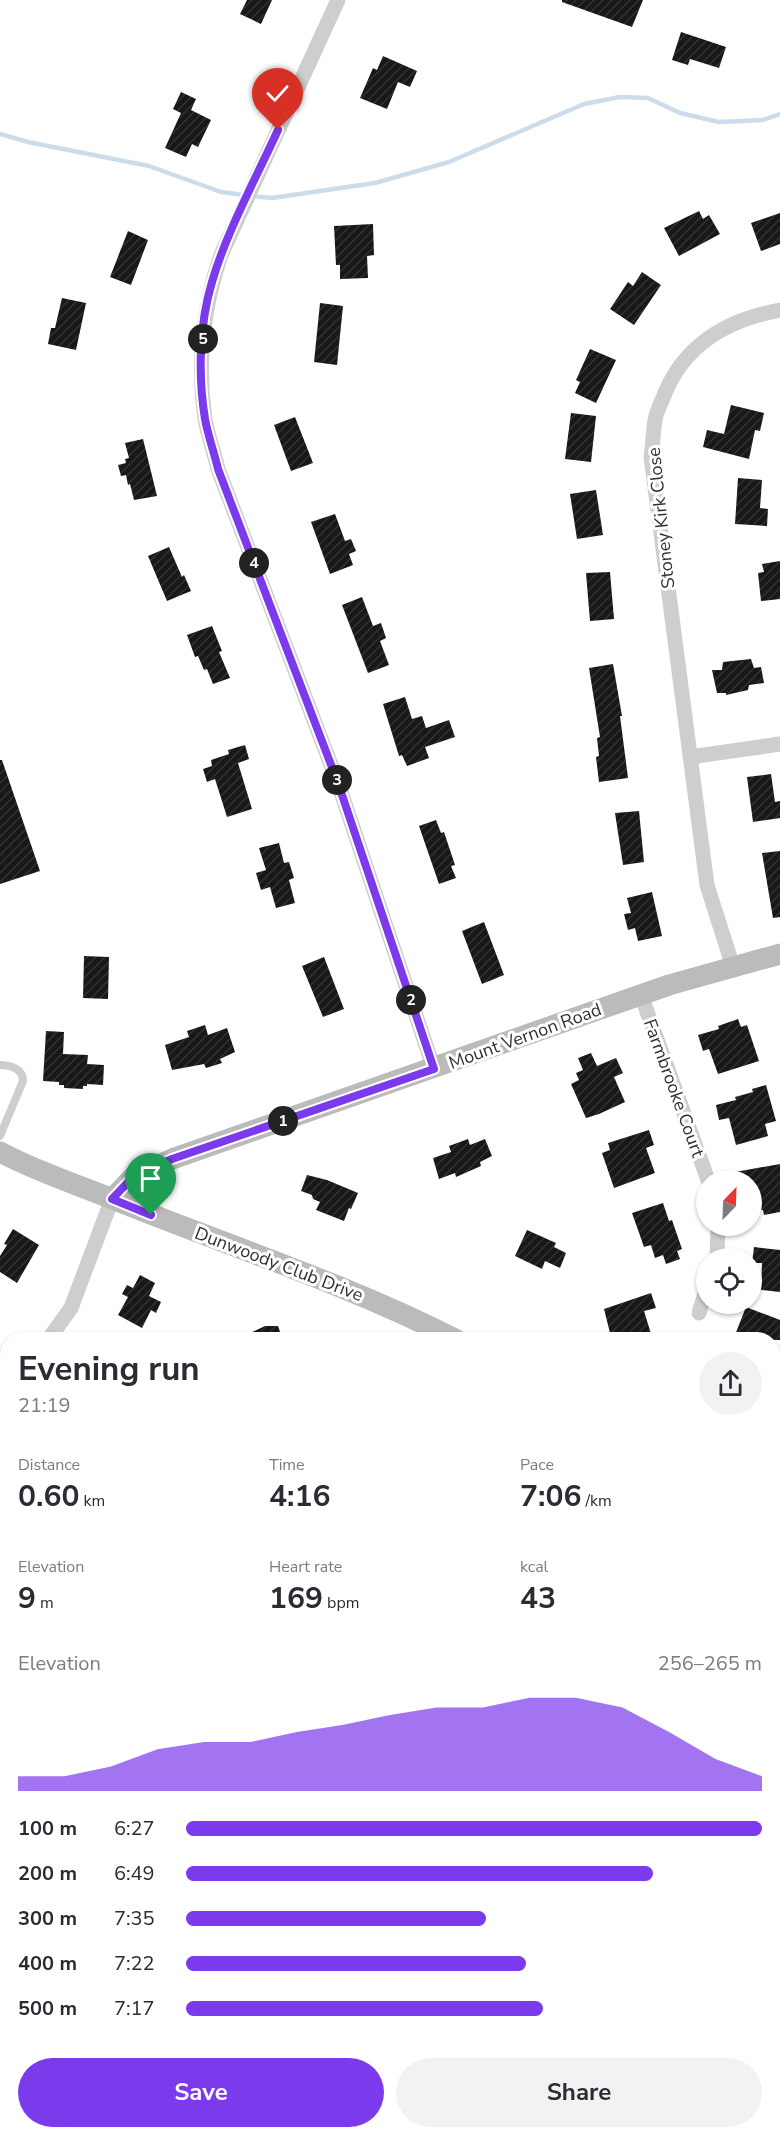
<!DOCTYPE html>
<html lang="en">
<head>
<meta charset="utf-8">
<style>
  :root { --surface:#fff; --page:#f2f2f3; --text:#2b2b33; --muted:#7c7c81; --accent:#7c3aed }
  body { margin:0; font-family:"Nunito Sans",sans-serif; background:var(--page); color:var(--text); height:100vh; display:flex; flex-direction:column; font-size:22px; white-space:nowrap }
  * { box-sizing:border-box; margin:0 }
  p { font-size:20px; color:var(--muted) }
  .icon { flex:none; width:33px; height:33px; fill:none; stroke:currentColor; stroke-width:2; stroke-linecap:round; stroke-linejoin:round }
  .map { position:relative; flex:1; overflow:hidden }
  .sheet { position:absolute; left:0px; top:1332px; width:780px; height:807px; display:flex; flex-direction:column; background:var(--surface); border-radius:24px 24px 0 0; box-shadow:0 2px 4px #0004 }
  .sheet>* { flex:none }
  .needle { width:39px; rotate:23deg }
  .buttons { position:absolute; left:696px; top:1170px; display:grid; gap:12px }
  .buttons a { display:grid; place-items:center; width:66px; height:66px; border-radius:50%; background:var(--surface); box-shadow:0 2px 4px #0004; font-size:30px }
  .pin { position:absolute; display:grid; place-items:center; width:51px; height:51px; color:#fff; margin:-62px -26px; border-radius:50% 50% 50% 0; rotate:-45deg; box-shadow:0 0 6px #0007 }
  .pin .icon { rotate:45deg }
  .km { position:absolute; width:30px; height:30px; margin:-15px; border-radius:50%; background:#222; color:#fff; font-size:16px; line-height:30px; text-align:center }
  .round { display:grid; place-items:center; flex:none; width:63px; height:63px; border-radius:32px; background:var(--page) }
  .head { display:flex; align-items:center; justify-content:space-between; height:102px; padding:0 18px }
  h1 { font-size:33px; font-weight:700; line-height:45px }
  .metrics { display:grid; grid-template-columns:repeat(3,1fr); gap:9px; height:102px; padding:6px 18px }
  .metrics div { display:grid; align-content:center }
  .metrics b { font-size:30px; font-weight:700 }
  .metrics small { font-size:16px; font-weight:400 }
  .metrics p { font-size:16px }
  .chart { height:168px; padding:12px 18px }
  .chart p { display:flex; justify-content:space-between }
  .chart svg { width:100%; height:108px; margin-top:6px; fill:var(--accent); opacity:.7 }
  .cta { display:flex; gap:12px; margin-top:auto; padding:12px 18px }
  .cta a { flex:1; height:69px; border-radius:36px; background:var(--accent); color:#fff; font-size:24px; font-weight:700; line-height:69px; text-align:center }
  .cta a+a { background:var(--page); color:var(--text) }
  ul { padding:0 18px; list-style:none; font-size:20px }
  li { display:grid; grid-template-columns:96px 72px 1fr; align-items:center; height:45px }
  li i { height:15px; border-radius:8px; background:var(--accent) }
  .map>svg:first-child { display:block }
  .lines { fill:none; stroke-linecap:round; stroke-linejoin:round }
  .stream { stroke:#cbdded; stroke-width:4.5 }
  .building { fill:url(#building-hatch) }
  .lane { stroke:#cecece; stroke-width:8 }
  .street { stroke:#cecece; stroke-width:15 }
  .secondary { stroke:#bbb; stroke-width:21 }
  .route-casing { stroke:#fff; stroke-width:12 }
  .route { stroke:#7c3aed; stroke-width:8 }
  .labels { text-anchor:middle; stroke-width:6; stroke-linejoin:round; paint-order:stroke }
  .street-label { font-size:18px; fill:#313131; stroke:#fff }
</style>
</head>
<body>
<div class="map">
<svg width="780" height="2139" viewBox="0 0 780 2139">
  <defs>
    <pattern id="building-hatch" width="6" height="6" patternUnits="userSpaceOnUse" patternTransform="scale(1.5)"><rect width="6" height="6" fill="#181818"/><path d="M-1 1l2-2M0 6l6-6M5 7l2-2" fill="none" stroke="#313131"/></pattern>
  </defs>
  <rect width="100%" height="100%" fill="#fff"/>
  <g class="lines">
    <path class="stream" d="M0,134L28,142L149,166L221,192L244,195
      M252,196L272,198L375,183L449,162L584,104L620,97L648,98L680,113L719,122L763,120L780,114"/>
  </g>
  <path class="building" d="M247,0H272L261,24L240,14Z
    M562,0H643L632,27L562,2Z
    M681,32L726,47L719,68L690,59L688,65L672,60Z
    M383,56L417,71L410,87L398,82L387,109L360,98L373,68L377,70Z
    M181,92L196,99L191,110L211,120L198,147L192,144L186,157L165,148L181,113L173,109Z
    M699,211L703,219L709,215L720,234L679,256L664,228Z
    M780,213V244L761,251L751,223Z
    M373,224L374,255L367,256L368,278L340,279V265H336L334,226Z
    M128,231L148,240L131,285L110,277Z
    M642,272L661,285L634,325L610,309L628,282L633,286Z
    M62,298L86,303L76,350L48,344L51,328H55Z
    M320,303L343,306L337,365L314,362Z
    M590,349L616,360L596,403L575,393L580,382L576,380Z
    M731,405L764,413L760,431L755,430L749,459L703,447L707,430L724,434Z
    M571,413L596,416L591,462L565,459Z
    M295,417L313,463L291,471L274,425Z
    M143,439L157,496L134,500L130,484L128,485L126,475L121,476L118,465L126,463L125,459L129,458L125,443Z
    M738,478L762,480L760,508L768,509L767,526L735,524Z
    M596,490L603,535L577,539L570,494Z
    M335,514L345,541L351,539L356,551L349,554L353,565L330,574L311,522Z
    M169,547L182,577L184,575L191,591L167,601L148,556Z
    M780,561V599L761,601L758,573L764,572L762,564Z
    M610,572L614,619L590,621L586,573Z
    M362,597L373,626L381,623L386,638L380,641L389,665L368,673L342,605Z
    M212,626L222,651L219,652L230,678L213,684L207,669L204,670L198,656L195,657L187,635Z
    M751,659L754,668L761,667L764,683L749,685L748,690L726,695V693H717L712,670H722L723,662Z
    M613,664L622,716H620L628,778L599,782L596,757L599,756L597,738L600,737L589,668Z
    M405,697L412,719L422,716L426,728L449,720L455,737L425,747L429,758L407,766L402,755L399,756L383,704Z
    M245,745L249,759L238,763L252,809L227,817L215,779L207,782L203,769L212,766L211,760L229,754L228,750Z
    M0,760H2L40,871L0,884Z
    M771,774L775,802L780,801V818L753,822L747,777Z
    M639,811L644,862L623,865L615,813Z
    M436,820L441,833L444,832L455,865L451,866L456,878L439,884L419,826Z
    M279,843L284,863L289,862L294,878L289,880L295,903L276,908L270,887L261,890L256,873L266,870L259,848Z
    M780,851V917L773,918L762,853Z
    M652,892L662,936L638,941L635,928L628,930L624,914L631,913L627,898Z
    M484,922L504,975L482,984L462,931Z
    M84,956L109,957L108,999L83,998Z
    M324,957L344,1009L323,1017L302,966Z
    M738,1019L741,1027L747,1025L759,1061L718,1074L709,1049L703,1051L698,1035L719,1029L718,1026Z
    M205,1025L208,1035L227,1028L235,1052L220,1059L222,1063L206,1068L204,1064L199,1065L172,1070L165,1045L189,1037L187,1031Z
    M46,1031L64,1032L63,1054L88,1055L87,1064L104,1065L103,1085L87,1084V1086H83V1089L64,1088V1085H59V1082L43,1081Z
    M591,1053L597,1066L616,1058L623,1073L614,1077L625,1102L599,1114L586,1118L571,1084L579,1080L576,1073L583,1070L578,1058Z
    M766,1085L776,1121L765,1124L768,1136L736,1145L729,1118L719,1120L716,1105L736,1100L735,1097L753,1092L752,1089Z
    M649,1130L654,1145L646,1148L655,1173L614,1188L602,1153L610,1150L608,1143Z
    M468,1139L470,1145L485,1139L492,1156L480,1162L481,1166L456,1177L455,1173L439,1179L433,1158L451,1152L449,1146Z
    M780,1164V1212L764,1215L763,1210H759L756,1195L752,1196V1180H724V1174Z
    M307,1175L327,1180L358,1193L351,1209L349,1208L344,1221L316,1210L320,1202L313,1199L312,1195L301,1191Z
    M663,1203L669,1221L672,1220L682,1249L677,1251L680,1259L666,1264L663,1255L655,1258L651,1245L644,1247L632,1213Z
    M13,1229L39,1245L17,1283L0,1272V1256L7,1245L4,1244Z
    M527,1230L556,1243L554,1247L566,1253L560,1268L545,1261L542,1269L515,1256Z
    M754,1247L780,1250V1292L761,1290L762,1263H752Z
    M140,1275L155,1283L149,1296L161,1302L156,1313L151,1310L142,1328L118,1315L128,1297L122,1294L127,1285L133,1288Z
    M651,1293L656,1308L644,1311L652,1337L642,1340H624L622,1334L611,1337L604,1309Z
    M746,1307L780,1320V1340H733Z
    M265,1326H278L283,1340H235Z"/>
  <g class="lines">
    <path class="lane" d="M0,1065C11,1065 23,1069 23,1081L0,1136
      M568,2132L572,2139"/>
    <path class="street" d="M338,0L221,255C203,308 197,364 205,419C208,436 214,452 218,469L338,783L434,1069
      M690,757L780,744
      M733,967L707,885L651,457C653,445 653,432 655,420C656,413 660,405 663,398C683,345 726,320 780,310
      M641,995L708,1180
      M717,1258L718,1226
      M699,1313L706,1290
      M48,1340L71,1308L112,1199
      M0,1388L8,1382
      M752,2139L754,2132"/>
    <path class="secondary" d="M0,1152C35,1171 73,1183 110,1198C226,1245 345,1283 457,1340
      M112,1199L134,1176L172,1159L669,985L780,954
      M772,1642L780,1652"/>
  </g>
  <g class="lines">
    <defs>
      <path id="route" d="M151,1215L112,1199L134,1176L172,1159L434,1069L338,783L218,469C214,452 208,436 205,419C198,376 199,325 212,282C226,233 256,178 278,130"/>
    </defs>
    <use href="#route" class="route-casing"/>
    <use href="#route" class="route"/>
  </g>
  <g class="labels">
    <g class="street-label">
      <text transform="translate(661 518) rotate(-96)" y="6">Stoney Kirk Close</text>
      <text transform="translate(525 1036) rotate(-20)" y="6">Mount Vernon Road</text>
      <text transform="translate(674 1088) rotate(70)" y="6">Farmbrooke Court</text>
      <text transform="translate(279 1264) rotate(21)" y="6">Dunwoody Club Drive</text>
    </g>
  </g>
</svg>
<div class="buttons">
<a><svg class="needle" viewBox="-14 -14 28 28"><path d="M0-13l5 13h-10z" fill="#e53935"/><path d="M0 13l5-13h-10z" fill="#7c7c81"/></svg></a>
<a><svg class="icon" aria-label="locate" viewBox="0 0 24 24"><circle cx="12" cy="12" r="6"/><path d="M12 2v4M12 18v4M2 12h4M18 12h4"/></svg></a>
</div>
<div class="pin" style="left:151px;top:1215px;background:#1e9e55"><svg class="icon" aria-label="arrive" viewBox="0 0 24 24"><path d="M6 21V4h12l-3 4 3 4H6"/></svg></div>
<div class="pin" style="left:278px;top:130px;background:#d93025"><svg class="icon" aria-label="check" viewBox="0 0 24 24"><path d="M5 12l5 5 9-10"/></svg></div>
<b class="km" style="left:283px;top:1121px">1</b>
<b class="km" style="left:411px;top:1000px">2</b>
<b class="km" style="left:337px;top:780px">3</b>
<b class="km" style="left:254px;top:563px">4</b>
<b class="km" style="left:203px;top:339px">5</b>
<section class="sheet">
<div class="head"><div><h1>Evening run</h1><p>21:19</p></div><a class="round"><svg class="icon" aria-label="share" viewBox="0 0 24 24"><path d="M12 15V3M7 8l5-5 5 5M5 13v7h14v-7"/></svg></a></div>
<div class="metrics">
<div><p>Distance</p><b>0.60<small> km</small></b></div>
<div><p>Time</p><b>4:16</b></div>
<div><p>Pace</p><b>7:06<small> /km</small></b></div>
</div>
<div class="metrics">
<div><p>Elevation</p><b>9<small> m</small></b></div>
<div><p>Heart rate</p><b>169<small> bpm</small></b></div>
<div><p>kcal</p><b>43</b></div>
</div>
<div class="chart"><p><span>Elevation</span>256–265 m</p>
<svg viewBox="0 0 160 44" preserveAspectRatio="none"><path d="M0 44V38L10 38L20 34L30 27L40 24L50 24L60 20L70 17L80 13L90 10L100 10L110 6L120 6L130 10L140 20L150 31L160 38V44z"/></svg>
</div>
<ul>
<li><b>100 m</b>6:27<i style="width:100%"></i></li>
<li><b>200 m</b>6:49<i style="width:81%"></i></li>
<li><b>300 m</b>7:35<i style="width:52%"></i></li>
<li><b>400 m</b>7:22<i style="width:59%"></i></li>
<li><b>500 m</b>7:17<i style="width:62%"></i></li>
</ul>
<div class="cta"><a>Save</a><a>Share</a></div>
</section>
</div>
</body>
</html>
